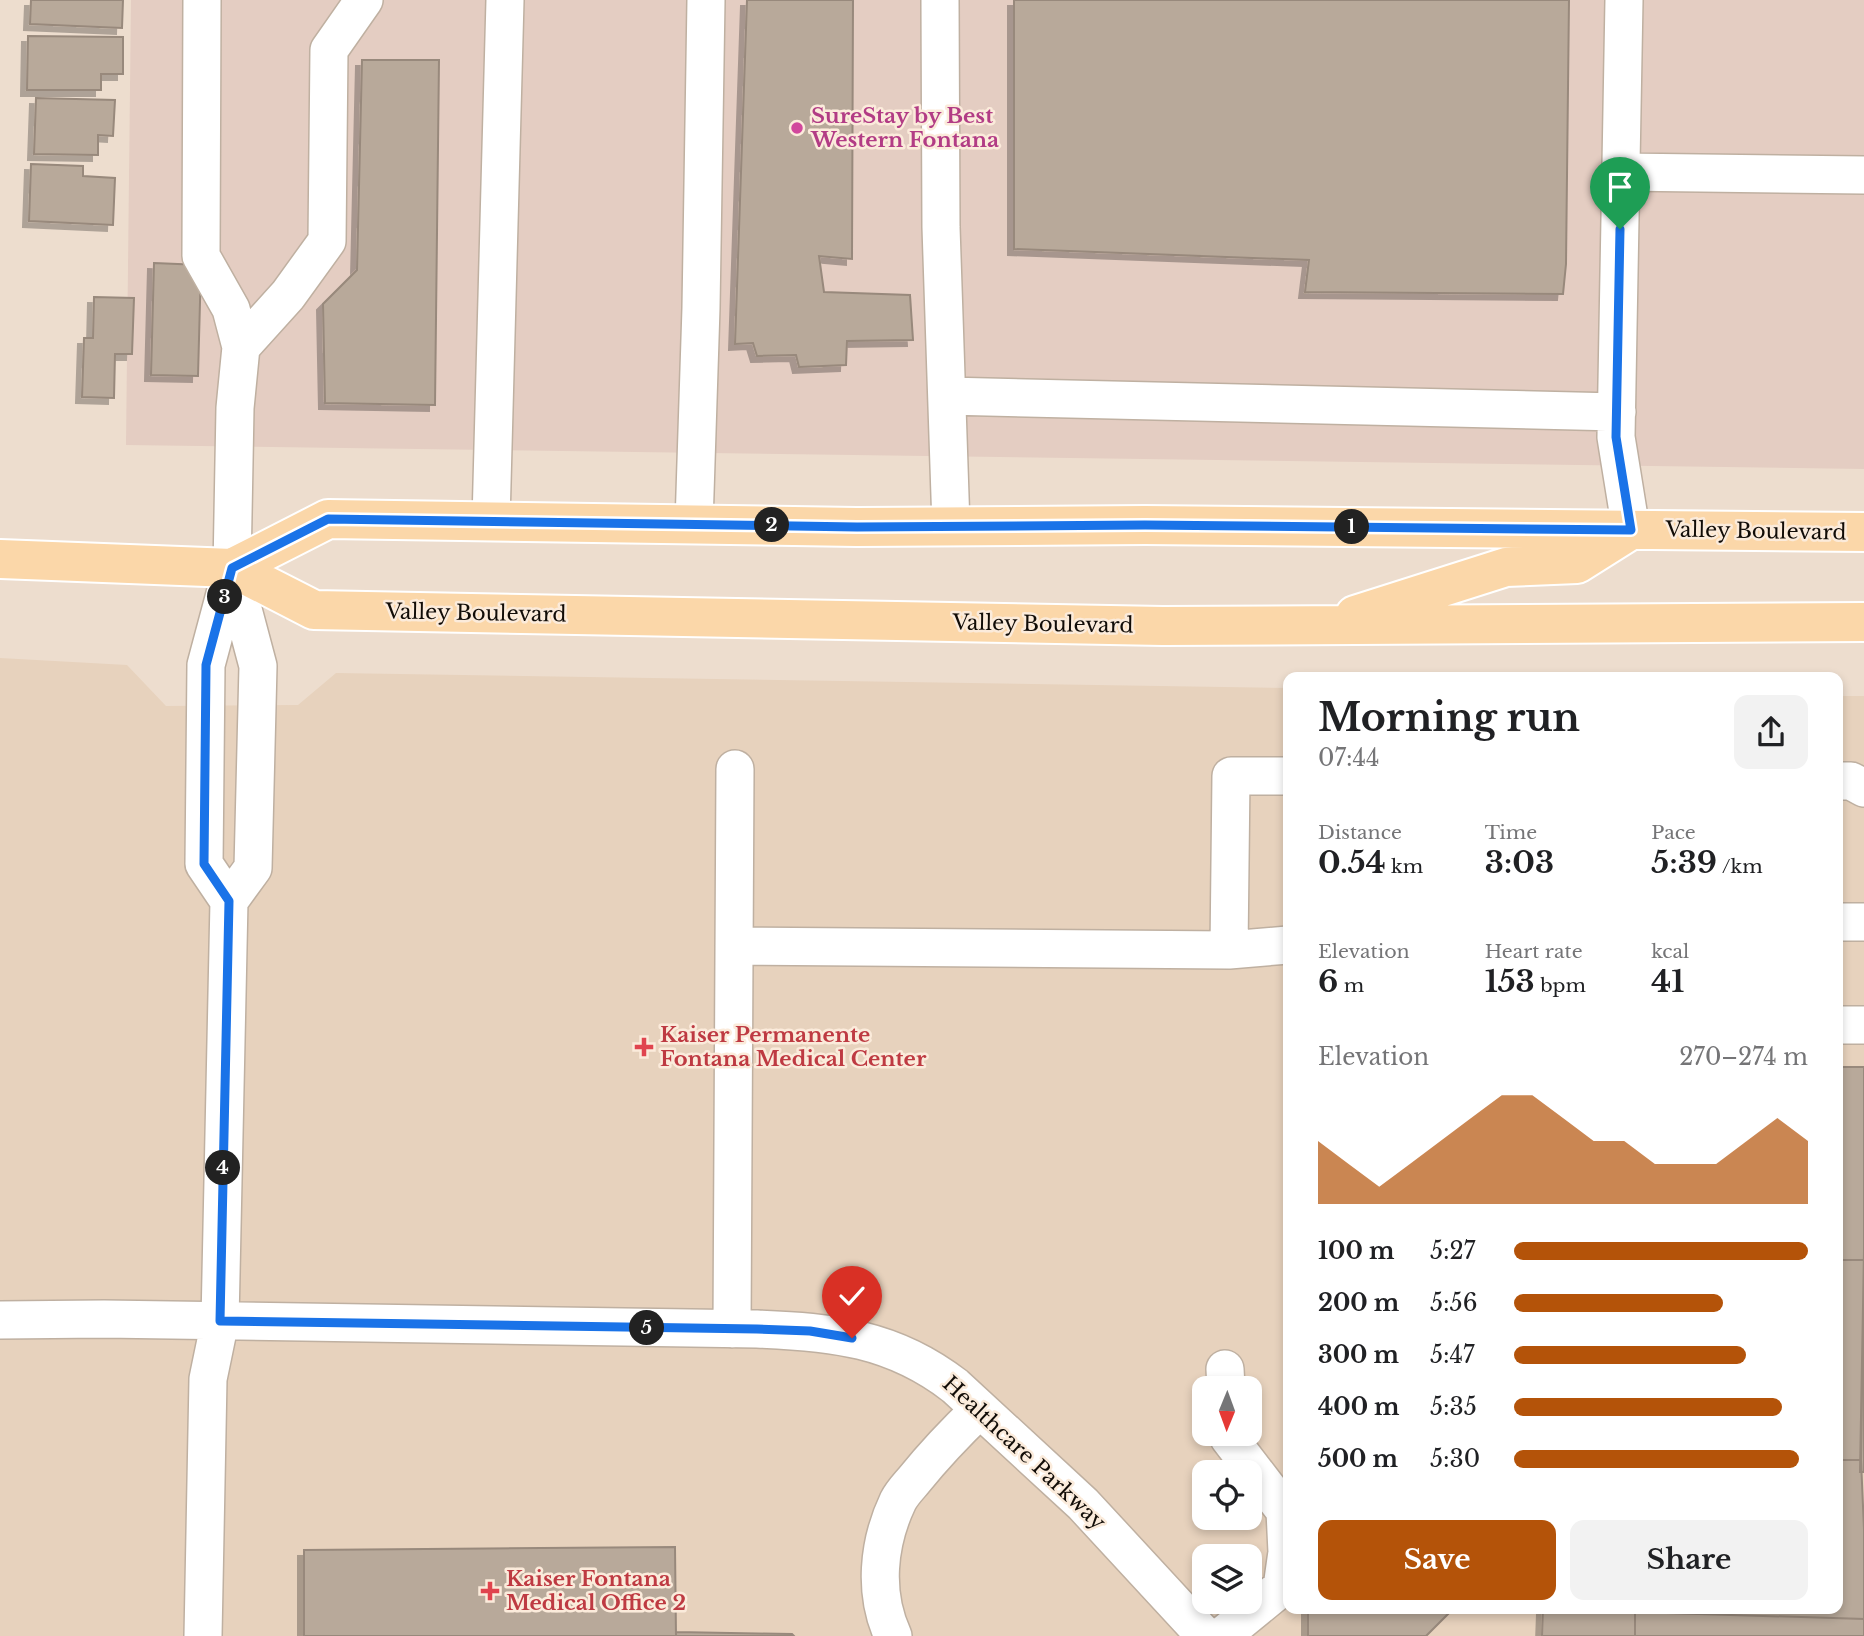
<!DOCTYPE html>
<html lang="en">
<head>
<meta charset="utf-8">
<style>
  :root { --surface:#fff; --page:#f2f2f2; --text:#202124; --muted:#757577; --accent:#b45309 }
  body { margin:0; font-family:"Libre Baskerville",serif; background:var(--page); color:var(--text); height:100vh; display:flex; flex-direction:column; font-size:26px; white-space:nowrap }
  * { box-sizing:border-box; margin:0 }
  p { font-size:23px; color:var(--muted) }
  .icon { flex:none; width:38px; height:38px; fill:none; stroke:currentColor; stroke-width:2; stroke-linecap:round; stroke-linejoin:round }
  .map { position:relative; flex:1; overflow:hidden }
  .details { position:absolute; left:1283px; top:672px; width:560px; height:942px; display:flex; flex-direction:column; background:var(--surface); border-radius:14px; box-shadow:0 4px 10px #0003 }
  .details>* { flex:none }
  .needle { width:46px; rotate:181deg }
  .controls { position:absolute; left:1192px; top:1376px; display:grid; gap:14px }
  .controls a { display:grid; place-items:center; width:70px; height:70px; border-radius:14px; background:var(--surface); box-shadow:0 4px 10px #0003; font-size:35px }
  .pin { position:absolute; display:grid; place-items:center; width:60px; height:60px; color:#fff; margin:-72px -30px; border-radius:50% 50% 50% 0; rotate:-45deg; box-shadow:0 0 7px #0007 }
  .pin .icon { rotate:45deg }
  .km { position:absolute; width:35px; height:35px; margin:-18px; border-radius:50%; background:#222; color:#fff; font-size:19px; line-height:35px; text-align:center }
  .round { display:grid; place-items:center; flex:none; width:74px; height:74px; border-radius:14px; background:var(--page) }
  .overview { display:flex; align-items:center; justify-content:space-between; height:119px; padding:0 35px }
  h1 { font-size:38px; font-weight:700; line-height:52px }
  .metrics { display:grid; grid-template-columns:repeat(3,1fr); gap:10px; height:119px; padding:7px 35px }
  .metrics div { display:grid; align-content:center }
  .metrics b { font-size:30px; font-weight:700 }
  .metrics small { font-size:19px; font-weight:400 }
  .metrics p { font-size:19px }
  .chart { height:196px; padding:14px 35px }
  .chart p { display:flex; justify-content:space-between }
  .chart svg { width:100%; height:126px; margin-top:7px; fill:var(--accent); opacity:.7 }
  .action { display:flex; gap:14px; margin-top:auto; padding:14px 35px }
  .action a { flex:1; height:80px; border-radius:14px; background:var(--accent); color:#fff; font-size:28px; font-weight:700; line-height:80px; text-align:center }
  .action a+a { background:var(--page); color:var(--text) }
  ul { padding:0 35px; list-style:none; font-size:23px }
  li { display:grid; grid-template-columns:112px 84px 1fr; align-items:center; height:52px }
  li i { height:18px; border-radius:9px; background:var(--accent) }
  .map>svg:first-child { display:block }
  .commercial { fill:#e4cdc2 }
  .built { fill:#e7d2bd; fill-rule:evenodd }
  .building { fill:#b8a99a; stroke:#98897c; stroke-width:2; filter:url(#shadow) }
  .lines { fill:none; stroke-linecap:round; stroke-linejoin:round }
  .minor-casing { stroke:#bfb0a1; stroke-width:40 }
  .major-casing { stroke:#fff; stroke-width:42 }
  .minor { stroke:#fff; stroke-width:37 }
  .major { stroke:#fbd7a9; stroke-width:38 }
  .route-casing { stroke:#fff; stroke-width:14 }
  .route { stroke:#1a73e8; stroke-width:9 }
  .hotel-dot { fill:#d1479c; stroke:#fbebdb; stroke-width:2.5 }
  .health-dot { fill:#e0444e; stroke:#fbebdb; stroke-width:2.5 }
  .labels { text-anchor:middle; stroke-width:5; stroke-linejoin:round; paint-order:stroke }
  .hotel-label { font-size:21px; font-weight:bold; fill:#b23c85; stroke:#fbebdb; text-anchor:start }
  .street-label { font-size:21px; fill:#110c07; stroke:#fbebdb }
  .health-label { font-size:21px; font-weight:bold; fill:#be3a42; stroke:#fbebdb; text-anchor:start }
</style>
</head>
<body>
<div class="map">
<svg width="1864" height="1636" viewBox="0 0 1864 1636">
  <defs>
    <filter id="shadow"><feDropShadow dx="-6" dy="6" stdDeviation="0" flood-color="#0004"/></filter>
  </defs>
  <rect width="100%" height="100%" fill="#edddce"/>
  <path class="commercial" d="M131,0H1864V469L126,445Z"/>
  <path class="built" d="M0,658L127,665L166,706L298,705L336,673L1288,688V1608H1838V696H1864V1636H0ZM1204,1388H1250V1433H1204ZM1204,1472H1250V1517H1204ZM1204,1556H1250V1601H1204Z"/>
  <path class="building" d="M31,0H123L122,28L30,24Z
    M747,0H853L852,259L819,256L824,292L910,295L913,340L847,341L846,365L799,367L796,355L757,356L753,343L735,344Z
    M1014,0H1569L1566,264L1563,294L1305,292L1309,260L1014,249Z
    M28,36L123,37V74H101V90H27Z
    M362,60H439L435,405L325,403L323,304L357,270Z
    M36,98L115,100L113,136L98,135V155L34,154Z
    M31,164L83,166V176L115,178L113,225L29,221Z
    M154,263L201,265L198,376L151,375Z
    M94,297L134,298L132,354H115L114,398L82,397L84,338H93Z
    M1838,1067H1864V1260H1838Z
    M1864,1251V1472H1860Z
    M1838,1260H1864L1861,1460H1838Z
    M1838,1460H1861L1864,1529V1619L1635,1612V1608H1838Z
    M675,1547L676,1636H304V1550Z
    M1308,1608H1454L1426,1636H1308Z
    M1543,1608H1635V1636H1542Z
    M1635,1612L1864,1619V1636H1635Z
    M676,1632L792,1634L794,1636H676Z"/>
  <g class="lines">
    <defs>
      <path id="minor" d="M202,0L201,256L231,309L241,347L288,295L327,241L329,50L364,0
        M940,0L941,227L951,526
        M1624,0L1616,437L1631,530
        M1621,172L1864,175
        M947,396L1617,412
        M491,521L505,0
        M694,524L701,308L706,0
        M1838,781H1851L1864,788
        M229,901L204,864L206,665L232,568L235,408L241,347
        M1838,922H1864
        M734,946L1229,950L1288,945
        M1229,950L1231,776H1288
        M1838,1025H1864
        M0,1320L104,1319L757,1329C833,1332 893,1338 955,1386L1083,1504L1205,1636
        M732,1329L735,769
        M1225,1369L1226,1388
        M203,1636L208,1379L220,1321L229,901L253,868L258,666L232,568
        M893,1636C873,1593 878,1543 898,1501C902,1493 909,1486 914,1480C935,1454 956,1432 980,1409
        M1222,1636L1282,1587L1287,1552L1285,1511L1229,1438V1433"/>
      <path id="major" d="M0,559L232,568L314,610L1163,626L1864,622
        M232,568L328,519L857,527L1145,525L1864,532
        M1355,615L1506,567L1577,564L1631,530"/>
    </defs>
    <use href="#minor" class="minor-casing"/>
    <use href="#major" class="major-casing"/>
    <use href="#minor" class="minor"/>
    <use href="#major" class="major"/>
  </g>
  <g class="lines">
    <defs>
      <path id="route" d="M852,1338L810,1331L757,1329L220,1321L229,901L204,864L206,665L232,568L328,519L857,527L1145,525L1631,530L1616,437L1620,229"/>
    </defs>
    <use href="#route" class="route-casing"/>
    <use href="#route" class="route"/>
  </g>
  <circle class="hotel-dot" cx="797" cy="128" r="7"/>
  <g class="health-dot">
    <path d="M640.5 1036.5h7v7h7v7h-7v7h-7v-7h-7v-7h7z"/>
    <path d="M486.5 1580.5h7v7h7v7h-7v7h-7v-7h-7v-7h7z"/>
  </g>
  <g class="labels">
    <g class="hotel-label">
      <text x="811" y="123">SureStay by Best<tspan x="811" dy="24">Western Fontana</tspan></text>
    </g>
    <g class="street-label">
      <text transform="translate(1756 531) rotate(1)" y="7">Valley Boulevard</text>
      <text transform="translate(476 613) rotate(1)" y="7">Valley Boulevard</text>
      <text transform="translate(1043 624) rotate(1)" y="7">Valley Boulevard</text>
      <text transform="translate(1024 1453) rotate(43)" y="7">Healthcare Parkway</text>
    </g>
    <g class="health-label">
      <text x="660" y="1042">Kaiser Permanente<tspan x="660" dy="24">Fontana Medical Center</tspan></text>
      <text x="506" y="1586">Kaiser Fontana<tspan x="506" dy="24">Medical Office 2</tspan></text>
    </g>
  </g>
</svg>
<div class="controls">
<a><svg class="needle" viewBox="-14 -14 28 28"><path d="M0-13l5 13h-10z" fill="#e53935"/><path d="M0 13l5-13h-10z" fill="#757577"/></svg></a>
<a><svg class="icon" aria-label="locate" viewBox="0 0 24 24"><circle cx="12" cy="12" r="6"/><path d="M12 2v4M12 18v4M2 12h4M18 12h4"/></svg></a>
<a><svg class="icon" aria-label="layers" viewBox="0 0 24 24"><path d="M12 4l9 5-9 5-9-5zM3 14l9 5 9-5"/></svg></a>
</div>
<div class="pin" style="left:1620px;top:229px;background:#1e9e55"><svg class="icon" aria-label="arrive" viewBox="0 0 24 24"><path d="M6 21V4h12l-3 4 3 4H6"/></svg></div>
<div class="pin" style="left:852px;top:1338px;background:#d93025"><svg class="icon" aria-label="check" viewBox="0 0 24 24"><path d="M5 12l5 5 9-10"/></svg></div>
<b class="km" style="left:1352px;top:527px">1</b>
<b class="km" style="left:772px;top:525px">2</b>
<b class="km" style="left:225px;top:597px">3</b>
<b class="km" style="left:223px;top:1168px">4</b>
<b class="km" style="left:647px;top:1328px">5</b>
<section class="details">
<div class="overview"><div><h1>Morning run</h1><p>07:44</p></div><a class="round"><svg class="icon" aria-label="share" viewBox="0 0 24 24"><path d="M12 15V3M7 8l5-5 5 5M5 13v7h14v-7"/></svg></a></div>
<div class="metrics">
<div><p>Distance</p><b>0.54<small> km</small></b></div>
<div><p>Time</p><b>3:03</b></div>
<div><p>Pace</p><b>5:39<small> /km</small></b></div>
</div>
<div class="metrics">
<div><p>Elevation</p><b>6<small> m</small></b></div>
<div><p>Heart rate</p><b>153<small> bpm</small></b></div>
<div><p>kcal</p><b>41</b></div>
</div>
<div class="chart"><p><span>Elevation</span>270–274 m</p>
<svg viewBox="0 0 160 44" preserveAspectRatio="none"><path d="M0 44V22L10 30L20 38L30 30L40 22L50 14L60 6L70 6L80 14L90 22L100 22L110 30L120 30L130 30L140 22L150 14L160 22V44z"/></svg>
</div>
<ul>
<li><b>100 m</b>5:27<i style="width:100%"></i></li>
<li><b>200 m</b>5:56<i style="width:71%"></i></li>
<li><b>300 m</b>5:47<i style="width:79%"></i></li>
<li><b>400 m</b>5:35<i style="width:91%"></i></li>
<li><b>500 m</b>5:30<i style="width:97%"></i></li>
</ul>
<div class="action"><a>Save</a><a>Share</a></div>
</section>
</div>
</body>
</html>
